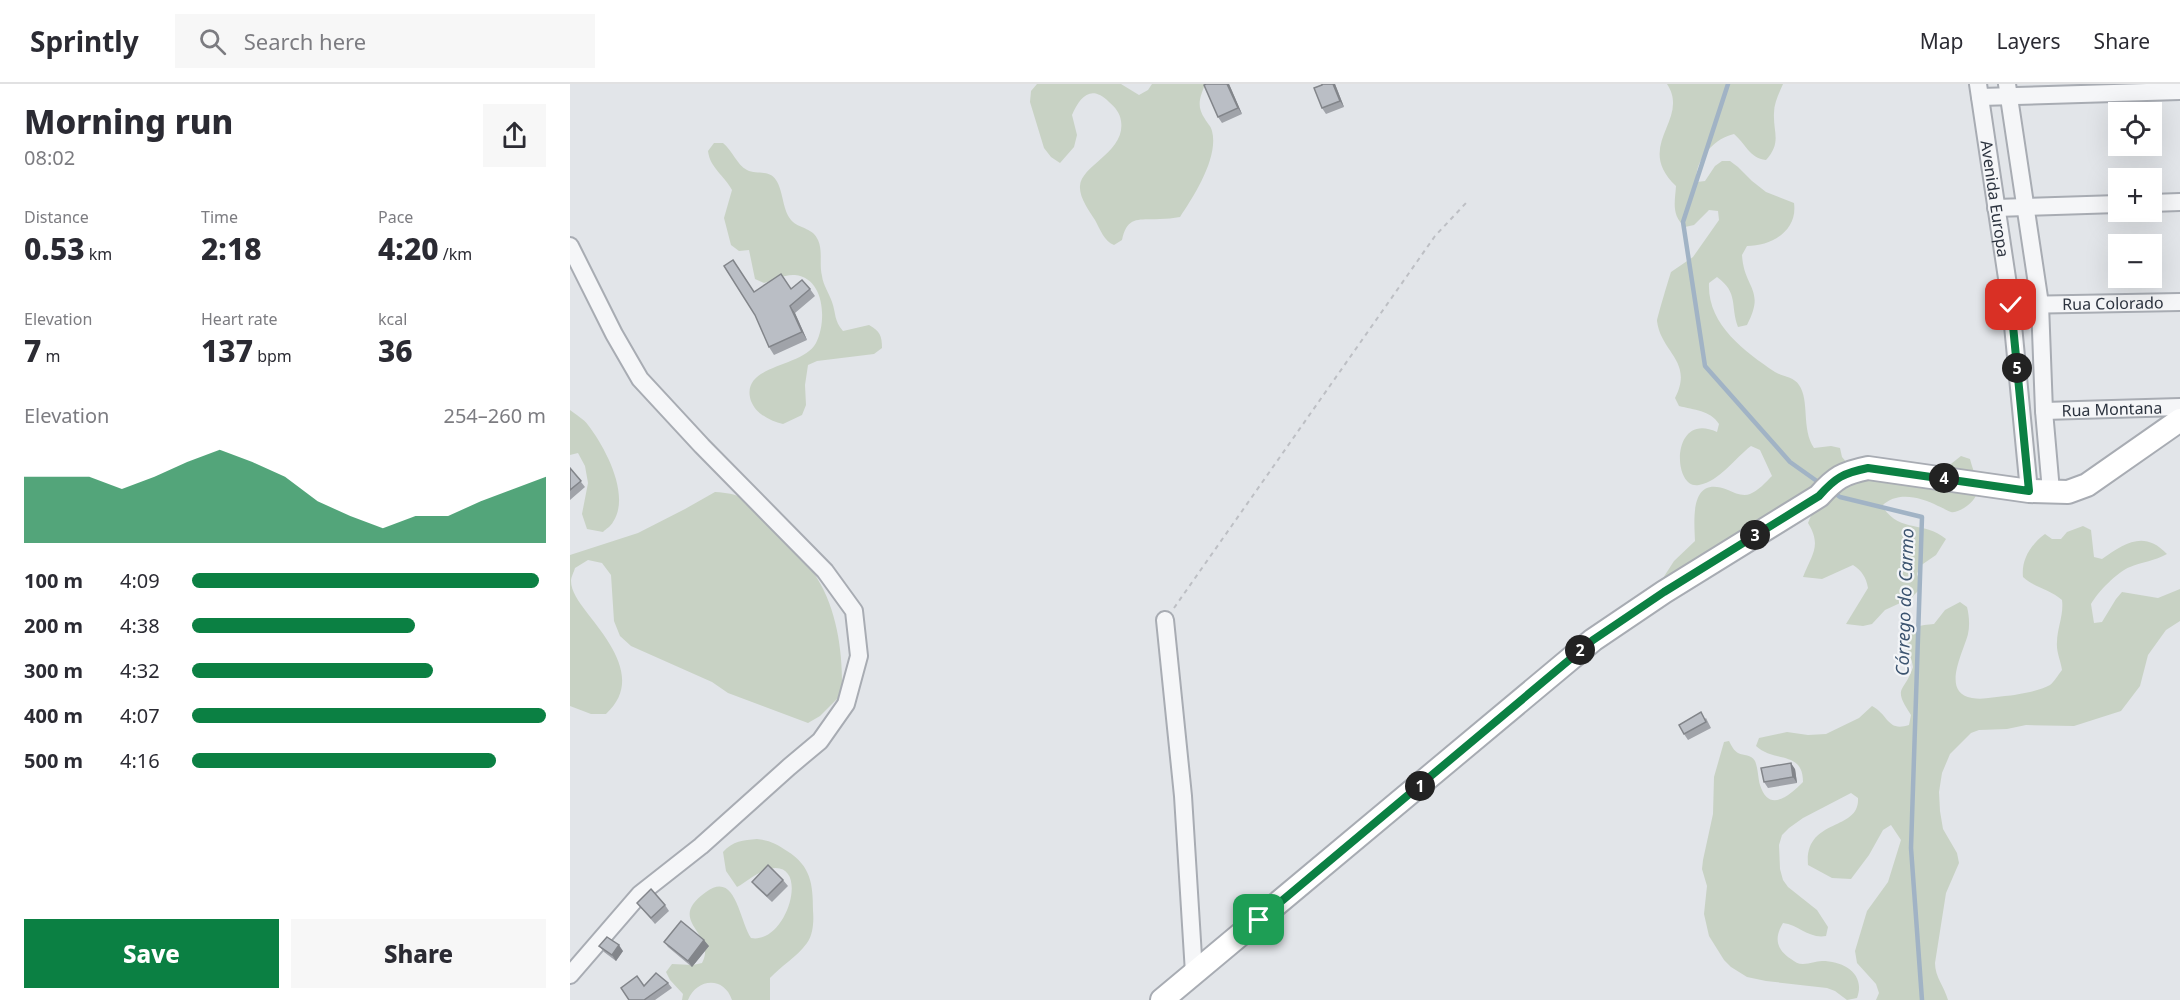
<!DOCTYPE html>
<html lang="en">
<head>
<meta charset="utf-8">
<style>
  :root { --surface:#fff; --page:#f7f7f7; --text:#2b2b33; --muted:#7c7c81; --line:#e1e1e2; --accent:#0b8043 }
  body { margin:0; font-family:"Noto Sans",sans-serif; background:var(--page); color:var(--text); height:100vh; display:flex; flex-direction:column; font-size:22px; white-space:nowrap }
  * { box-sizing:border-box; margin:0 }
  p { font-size:20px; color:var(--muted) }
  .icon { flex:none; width:33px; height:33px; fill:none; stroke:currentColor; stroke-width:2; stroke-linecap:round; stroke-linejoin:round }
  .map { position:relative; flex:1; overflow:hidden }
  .drawer { display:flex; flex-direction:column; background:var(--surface); width:570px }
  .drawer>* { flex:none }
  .controls { position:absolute; left:1538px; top:18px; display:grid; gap:12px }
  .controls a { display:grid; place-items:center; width:54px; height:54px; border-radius:0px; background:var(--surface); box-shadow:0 6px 24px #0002; font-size:30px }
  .pin { position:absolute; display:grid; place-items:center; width:51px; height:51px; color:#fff; margin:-26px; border-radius:12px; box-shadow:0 3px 9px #0006 }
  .km { position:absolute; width:30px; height:30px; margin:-15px; border-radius:50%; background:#222; color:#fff; font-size:16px; line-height:30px; text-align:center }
  .round { display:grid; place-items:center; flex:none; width:63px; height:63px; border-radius:0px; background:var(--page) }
  .headline { display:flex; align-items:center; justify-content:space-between; height:102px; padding:0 24px }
  h1 { font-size:33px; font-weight:800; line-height:45px }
  .stats { display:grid; grid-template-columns:repeat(3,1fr); gap:9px; height:102px; padding:6px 24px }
  .stats div { display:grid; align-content:center }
  .stats b { font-size:30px; font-weight:800 }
  .stats small { font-size:16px; font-weight:400 }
  .stats p { font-size:16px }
  .chart { height:168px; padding:12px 24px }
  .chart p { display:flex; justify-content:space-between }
  .chart svg { width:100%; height:108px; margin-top:6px; fill:var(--accent); opacity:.7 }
  .cta { display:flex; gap:12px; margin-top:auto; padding:12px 24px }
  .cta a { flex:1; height:69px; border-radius:0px; background:var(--accent); color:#fff; font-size:24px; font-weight:800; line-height:69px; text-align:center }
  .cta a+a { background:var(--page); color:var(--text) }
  ul { padding:0 24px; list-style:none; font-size:20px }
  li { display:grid; grid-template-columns:96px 72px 1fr; align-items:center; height:45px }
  li i { height:15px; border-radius:8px; background:var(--accent) }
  header { display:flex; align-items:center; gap:36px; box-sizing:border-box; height:84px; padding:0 30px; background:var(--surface); border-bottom:2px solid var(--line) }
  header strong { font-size:28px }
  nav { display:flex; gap:33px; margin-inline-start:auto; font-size:21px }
  .search { width:420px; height:54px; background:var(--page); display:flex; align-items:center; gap:15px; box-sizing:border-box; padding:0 21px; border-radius:0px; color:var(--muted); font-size:22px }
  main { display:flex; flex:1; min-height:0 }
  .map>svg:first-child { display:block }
  .green { fill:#c8d2c4 }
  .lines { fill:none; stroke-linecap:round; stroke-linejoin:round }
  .stream { stroke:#a1b3c5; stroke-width:4.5 }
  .street-casing { stroke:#a8acb3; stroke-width:20 }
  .secondary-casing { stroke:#a8acb3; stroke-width:26 }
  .path { stroke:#bdbfc4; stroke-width:2; stroke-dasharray:4.5 4.5; stroke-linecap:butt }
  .street { stroke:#f5f6f8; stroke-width:16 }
  .secondary { stroke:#fff; stroke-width:22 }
  .wall { fill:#a0a3a9 }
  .shaded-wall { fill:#82858a }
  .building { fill:#babec5; stroke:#82858a; stroke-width:1.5 }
  .route-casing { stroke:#fff; stroke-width:12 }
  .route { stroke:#0b8043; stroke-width:8 }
  .labels { text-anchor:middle; stroke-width:4.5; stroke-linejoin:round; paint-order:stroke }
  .street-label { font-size:16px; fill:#2c333f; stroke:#f2f4f7 }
  .water-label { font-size:18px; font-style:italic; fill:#3b536f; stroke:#f2f4f7 }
</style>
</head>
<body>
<header>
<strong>Sprintly</strong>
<div class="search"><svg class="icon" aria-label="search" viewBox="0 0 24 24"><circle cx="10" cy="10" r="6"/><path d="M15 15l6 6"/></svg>Search here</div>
<nav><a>Map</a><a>Layers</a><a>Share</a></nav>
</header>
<main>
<section class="drawer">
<div class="headline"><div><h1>Morning run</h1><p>08:02</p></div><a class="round"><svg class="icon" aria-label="share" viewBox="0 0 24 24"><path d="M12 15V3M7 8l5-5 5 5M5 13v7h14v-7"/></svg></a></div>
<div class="stats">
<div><p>Distance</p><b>0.53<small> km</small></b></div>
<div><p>Time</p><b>2:18</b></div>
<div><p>Pace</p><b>4:20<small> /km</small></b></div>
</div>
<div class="stats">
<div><p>Elevation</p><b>7<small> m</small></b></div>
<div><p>Heart rate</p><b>137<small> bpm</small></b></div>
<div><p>kcal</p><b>36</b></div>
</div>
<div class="chart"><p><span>Elevation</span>254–260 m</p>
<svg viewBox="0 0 160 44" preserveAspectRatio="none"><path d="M0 44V17L10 17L20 17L30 22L40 17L50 11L60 6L70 11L80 17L90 27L100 33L110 38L120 33L130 33L140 27L150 22L160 17V44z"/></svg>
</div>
<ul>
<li><b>100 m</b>4:09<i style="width:98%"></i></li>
<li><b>200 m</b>4:38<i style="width:63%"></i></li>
<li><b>300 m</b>4:32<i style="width:68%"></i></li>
<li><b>400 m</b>4:07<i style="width:100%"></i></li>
<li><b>500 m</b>4:16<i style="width:86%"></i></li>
</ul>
<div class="cta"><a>Save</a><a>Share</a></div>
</section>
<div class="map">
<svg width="1610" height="916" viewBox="0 0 1610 916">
  <rect width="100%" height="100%" fill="#e2e5e9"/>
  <path class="green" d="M467,0H551L569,11L578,6L582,0H635C630,14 626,22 635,35C637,39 641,42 642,47C649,73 624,112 610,133C603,134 597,135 590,135C570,136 557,131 552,156L544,161C534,157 530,145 525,136C519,127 509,113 510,102C511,81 556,68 551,37C550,29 545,23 539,18C521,0 510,13 502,31L507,51L504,63L490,79L481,73L474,64L460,18L461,7Z
    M1097,0H1213C1209,9 1204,19 1204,29C1203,49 1212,58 1196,76C1179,74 1176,60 1164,50C1144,54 1123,78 1127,98L1135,97L1145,82L1152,77H1160L1168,83L1182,97L1196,108L1224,119C1228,147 1201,162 1177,162L1172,171C1174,205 1196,205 1177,241L1168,243C1160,222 1169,209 1147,193L1139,199C1137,240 1174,267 1205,288C1213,293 1224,293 1229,301C1240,317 1231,344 1244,364L1261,362L1270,364L1272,373L1278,380L1369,386L1377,383L1391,372L1400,375C1405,395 1417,409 1394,424C1390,426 1385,429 1381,428C1377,427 1372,423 1368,422C1350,413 1327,407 1312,422C1330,450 1354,436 1376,455L1366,471L1350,482L1347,490L1350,498L1348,507L1341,514L1315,526L1302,540L1293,542L1276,540L1298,504C1296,493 1292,487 1283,481L1252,495L1233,493C1242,470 1252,462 1238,439L1245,422L1225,415L1200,430L1125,500C1113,516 1103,509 1086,505L1104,477L1125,457C1124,433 1120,391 1158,406C1165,409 1173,413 1180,410C1188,407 1196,398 1202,392L1190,366L1181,362C1165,374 1150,397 1129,401C1102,407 1100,326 1147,348L1149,340C1140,326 1124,326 1109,322L1105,314C1124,277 1091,269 1087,237C1087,234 1099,194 1101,188L1123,173L1149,136L1148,127L1139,126L1124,141L1115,143C1101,131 1105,118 1106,102C1063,61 1121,36 1097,0Z
    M144,59H153C162,66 167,81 177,86C187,91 199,85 206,96C214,108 212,128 223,138C231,145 243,144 248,156C253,167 249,180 252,192C253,201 259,209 262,218C266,229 264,237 273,247L299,241C310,247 312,252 312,264L304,270L247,277L238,281L235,301L236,321L232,331L213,340C200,337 186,330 181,317C169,280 233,284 246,259C257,238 255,194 225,191C215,190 203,196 194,199L185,195L179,166L169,167L161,161L154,134L162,106C154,91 140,84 138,67Z
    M0,326C6,331 14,335 18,341C35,363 61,411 43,438C41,442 36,445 33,448L17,445L12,430L18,399L15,382L8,369L0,371Z
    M145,408C179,410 184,421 206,444C220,459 236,476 247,494C268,528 273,571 272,610L250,632L238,639L158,609L142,598L61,562L50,552L44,537L41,491L32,479L18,476L5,484C4,488 1,493 1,497C1,507 9,518 15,526C38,556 73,596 36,630H21L0,622V471L68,449L115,425Z
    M1513,442L1521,446L1524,473L1532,475C1555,459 1574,446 1597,470C1585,477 1572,478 1560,483C1547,488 1528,508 1521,520L1524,539L1532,538L1546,515L1552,508L1588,514L1610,505V537L1596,546L1578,571L1570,602L1551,627L1504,642L1456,641L1437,645L1409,646L1401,649L1380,670L1372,689L1369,708L1370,727L1373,745L1387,769L1389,779L1376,809L1365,879C1365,893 1374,902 1378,916H1306L1309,909L1306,900L1287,879L1285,867L1297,827L1318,798L1331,756L1321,741L1313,746L1299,771L1281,795L1262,794L1238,781C1234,733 1290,748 1288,714L1281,709L1233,734L1219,744L1212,751L1209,761L1210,785L1213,796L1218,803L1247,826L1258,843L1256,852C1239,855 1229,841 1213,839C1204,854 1206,865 1221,875C1225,878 1228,880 1233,880C1240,880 1246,877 1252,877C1274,877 1296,890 1287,914L1277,916L1265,907L1257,904L1196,897L1177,893L1161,883L1154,876L1139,852L1134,830L1137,802L1132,785L1133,776L1143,730L1144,693L1154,658L1159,657C1161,661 1164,667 1168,669C1174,672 1181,670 1185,677C1188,684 1188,694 1190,701C1199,730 1220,711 1233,698C1233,666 1204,679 1186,662L1189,654L1217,648L1238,651L1256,650L1289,634L1302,622C1319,631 1317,648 1339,641L1341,631C1322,602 1334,610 1343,583C1342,576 1339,571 1338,565C1332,544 1349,541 1364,540L1375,526L1390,518L1397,523C1399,531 1400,541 1398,550C1394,567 1370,609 1402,614C1413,616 1424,613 1435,612C1446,611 1470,607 1480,601C1484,598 1488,591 1492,586C1491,577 1486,568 1487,558C1487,544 1494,531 1492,516C1480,505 1465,504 1453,493C1451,476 1461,460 1475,450L1482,455H1491L1497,448Z
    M187,755C199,756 207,760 217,767C241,782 243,800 243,827C244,837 243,851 237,859C227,873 211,882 200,894V916H162C154,892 127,894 118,916H112L113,910L100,896L96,888L102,880L123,881L132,879C148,848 94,838 136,808C166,786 169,836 181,854C219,861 243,769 195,786C185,790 176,798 167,803L156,787L153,768C163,757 173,756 187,755Z"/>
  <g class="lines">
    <path class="stream" d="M1158,0L1113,138L1135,282L1220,378L1251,400
      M1263,408L1270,413L1352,433L1341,764L1352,916"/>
    <defs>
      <g id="street">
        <path id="s1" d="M1408,0L1441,221L1459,407"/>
        <path d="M1437,0L1470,220L1474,327L1481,407"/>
        <path d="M1410,13L1610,7"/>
        <path d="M1581,119L1610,118"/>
        <path d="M1426,124L1548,120"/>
        <path d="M0,162L44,250L70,295L132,362L255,487L284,527L289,572L276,620L250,657L219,683L131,762L70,810L0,891"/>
        <path id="s2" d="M1441,221L1610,218"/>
        <path id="s3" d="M1474,327L1610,323"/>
        <path d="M595,536L613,712L624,889"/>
      </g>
      <path id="secondary" d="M592,916L1023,556L1094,508L1249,412C1265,394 1273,389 1298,384L1459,407L1498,408L1517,401L1610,336"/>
    </defs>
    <use href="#street" class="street-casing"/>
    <use href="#secondary" class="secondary-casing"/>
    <path class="path" d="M604,524L865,152L896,119"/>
    <use href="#street" class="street"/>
    <use href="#secondary" class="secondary"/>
  </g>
  <path class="wall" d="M636,0H659L672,30L652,39L648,33Z
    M752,0H765L774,23L756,30L752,24Z
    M163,176L184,208L221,205H240L245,212L225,229L237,256L204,271L199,263Z
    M0,384L15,403L0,416Z
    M1136,634L1141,644L1118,656L1114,650Z
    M1225,685L1227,699L1198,704L1194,698Z
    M213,796L218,802L202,818L186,803L182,798Z
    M67,819L95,821L99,827L85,840Z
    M94,858L139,862L122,883L98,863Z
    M29,862L53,867L46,877L34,868Z
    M98,899L102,904L85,916H59L74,902Z"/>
  <path class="shaded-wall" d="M657,0H659L672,30L668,24Z
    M763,0H765L774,23L770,17Z
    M220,222L225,229L237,256L232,248Z
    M1221,679L1225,685L1227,699L1223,693Z
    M134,856L139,862L122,883L118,877Z
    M49,861L53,867L46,877L42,871Z"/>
  <path class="building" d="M636,0H657L668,24L648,33L634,1Z
    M752,0H763L770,17L752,24L744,4L752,1Z
    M163,176L184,208L211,190L221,205L232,196L240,205L220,222L232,248L199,263L185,231L154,182Z
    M0,384L11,397L0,406Z
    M1131,628L1136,638L1114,650L1109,641Z
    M1221,679L1223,693L1194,698L1191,684Z
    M198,781L213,796L197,812L182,798Z
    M81,805L95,821L81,834L67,819Z
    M111,837L134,856L118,877L94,858Z
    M37,853L49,861L42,871L29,862Z
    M86,889L98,899L74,916H59L51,904L67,892L74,902Z"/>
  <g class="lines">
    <defs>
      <path id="route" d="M689,836L1023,556L1094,508L1249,412C1265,394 1273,389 1298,384L1459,407L1441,221"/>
    </defs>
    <use href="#route" class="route-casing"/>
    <use href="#route" class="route"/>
  </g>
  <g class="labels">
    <g class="street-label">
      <text dy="6" stroke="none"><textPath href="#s1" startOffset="116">Avenida Europa</textPath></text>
      <text dy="6" stroke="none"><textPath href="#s2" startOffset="102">Rua Colorado</textPath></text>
      <text dy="6" stroke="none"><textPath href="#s3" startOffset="68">Rua Montana</textPath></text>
    </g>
    <g class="water-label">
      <text transform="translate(1335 518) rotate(-88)" y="6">Córrego do Carmo</text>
    </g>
  </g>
</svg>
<div class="controls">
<a><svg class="icon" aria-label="locate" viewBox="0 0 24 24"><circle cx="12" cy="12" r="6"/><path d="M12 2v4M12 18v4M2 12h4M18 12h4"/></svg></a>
<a>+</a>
<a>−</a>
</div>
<div class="pin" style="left:689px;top:836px;background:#1e9e55"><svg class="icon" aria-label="arrive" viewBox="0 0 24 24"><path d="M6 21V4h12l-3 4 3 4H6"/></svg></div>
<div class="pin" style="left:1441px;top:221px;background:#d93025"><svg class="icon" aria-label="check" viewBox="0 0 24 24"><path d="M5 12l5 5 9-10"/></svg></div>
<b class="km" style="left:850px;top:702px">1</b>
<b class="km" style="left:1010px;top:566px">2</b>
<b class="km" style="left:1185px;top:451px">3</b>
<b class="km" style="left:1374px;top:394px">4</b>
<b class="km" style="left:1447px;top:284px">5</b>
</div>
</main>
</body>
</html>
